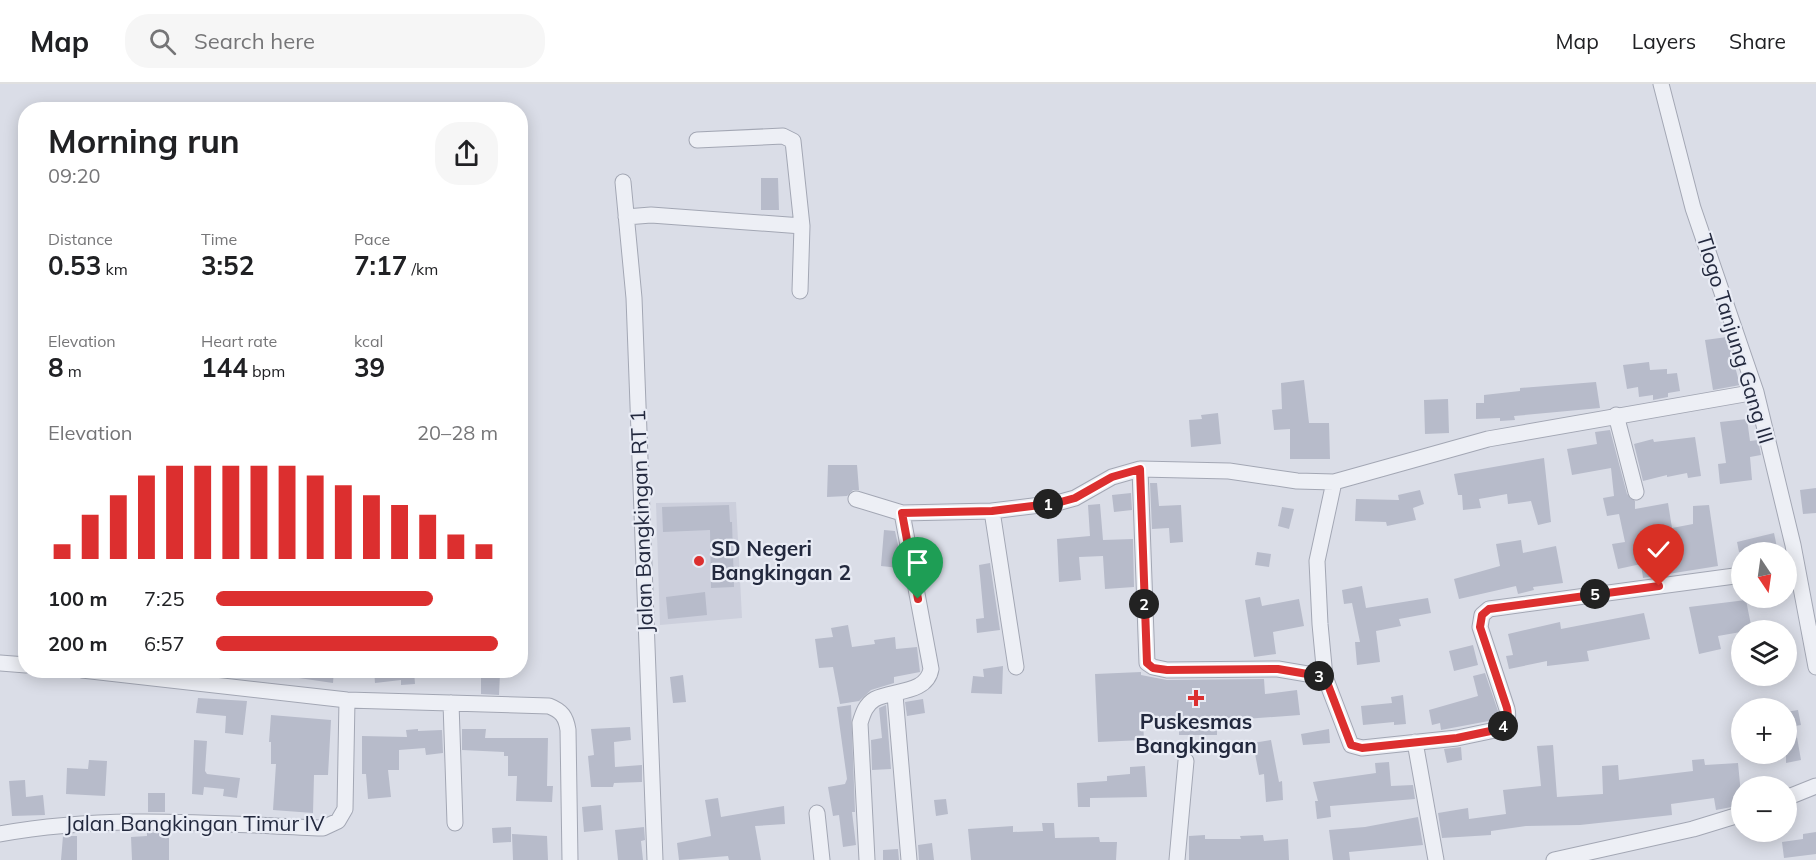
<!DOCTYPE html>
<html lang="en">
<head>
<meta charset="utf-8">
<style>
  :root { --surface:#fff; --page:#f6f6f6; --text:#202124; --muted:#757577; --line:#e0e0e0; --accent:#dc2f2f }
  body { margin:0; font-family:Mulish,sans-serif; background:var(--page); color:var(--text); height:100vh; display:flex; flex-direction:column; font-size:22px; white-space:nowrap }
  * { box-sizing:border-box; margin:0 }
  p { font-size:20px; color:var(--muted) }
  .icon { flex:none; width:33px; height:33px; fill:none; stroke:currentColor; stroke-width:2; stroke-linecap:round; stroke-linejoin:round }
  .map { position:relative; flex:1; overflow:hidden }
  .details { position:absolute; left:18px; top:18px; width:510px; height:576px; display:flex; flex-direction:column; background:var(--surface); border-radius:24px; box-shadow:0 3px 15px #0003 }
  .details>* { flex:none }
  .needle { width:39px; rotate:167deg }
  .tools { position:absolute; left:1731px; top:458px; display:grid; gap:12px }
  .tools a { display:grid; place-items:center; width:66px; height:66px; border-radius:50%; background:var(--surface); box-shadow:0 3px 15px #0003; font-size:30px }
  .pin { position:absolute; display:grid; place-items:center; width:51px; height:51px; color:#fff; margin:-62px -26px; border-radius:50% 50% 50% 0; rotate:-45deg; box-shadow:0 0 6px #0007 }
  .pin .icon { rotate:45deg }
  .km { position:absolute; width:30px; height:30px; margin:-15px; border-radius:50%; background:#222; color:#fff; font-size:16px; line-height:30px; text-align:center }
  .round { display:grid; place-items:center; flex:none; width:63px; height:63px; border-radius:24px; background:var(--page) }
  .head { display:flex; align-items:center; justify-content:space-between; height:102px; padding:0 30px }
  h1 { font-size:33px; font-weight:700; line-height:45px }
  .stats { display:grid; grid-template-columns:repeat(3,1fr); gap:9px; height:102px; padding:6px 30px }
  .stats div { display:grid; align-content:center }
  .stats b { font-size:26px; font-weight:700 }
  .stats small { font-size:16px; font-weight:400 }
  .stats p { font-size:16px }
  .chart { height:168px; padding:12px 30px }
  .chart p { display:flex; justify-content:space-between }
  .chart svg { width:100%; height:108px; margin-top:6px; stroke:var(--accent); stroke-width:6 }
  ul { padding:0 30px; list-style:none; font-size:20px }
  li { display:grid; grid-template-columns:96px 72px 1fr; align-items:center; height:45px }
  li i { height:15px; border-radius:8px; background:var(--accent) }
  header { display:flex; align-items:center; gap:36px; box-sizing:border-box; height:84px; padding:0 30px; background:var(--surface); border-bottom:2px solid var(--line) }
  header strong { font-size:28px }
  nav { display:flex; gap:33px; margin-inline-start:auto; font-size:21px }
  .search { width:420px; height:54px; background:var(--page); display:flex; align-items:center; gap:15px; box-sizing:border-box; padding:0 21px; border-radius:24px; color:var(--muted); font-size:22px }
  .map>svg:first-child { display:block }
  .built { fill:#cccfdc }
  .building { fill:#b7bbca }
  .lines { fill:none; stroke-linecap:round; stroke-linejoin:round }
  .minor-casing { stroke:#a3a7b4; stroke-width:17 }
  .minor { stroke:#edeff5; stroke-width:15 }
  .route-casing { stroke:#fff; stroke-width:12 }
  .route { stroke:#dc2f2f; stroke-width:8 }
  .poi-dot { fill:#dc2f2f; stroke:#e9ecf5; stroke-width:2 }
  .labels { text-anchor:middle; stroke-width:4.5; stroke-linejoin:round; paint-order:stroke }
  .street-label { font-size:21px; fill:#23293e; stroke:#e9ecf5 }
  .poi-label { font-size:21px; font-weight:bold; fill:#23293e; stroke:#e9ecf5; text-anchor:start }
</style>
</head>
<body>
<header>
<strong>Map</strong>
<div class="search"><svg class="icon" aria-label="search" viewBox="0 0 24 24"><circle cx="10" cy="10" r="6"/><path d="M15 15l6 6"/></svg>Search here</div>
<nav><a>Map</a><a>Layers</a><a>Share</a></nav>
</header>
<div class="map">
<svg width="1816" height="776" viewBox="0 0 1816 776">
  <rect width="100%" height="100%" fill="#dadde7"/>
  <path class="built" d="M736,418L742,534L660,541L656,419Z"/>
  <path class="building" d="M761,94H778L779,126H761Z
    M1727,253L1740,301L1713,306L1705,256Z
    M1649,278L1650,286L1667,285V290L1677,289L1680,307L1668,309V313L1653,316V311L1639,313L1638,303L1627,305L1623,281Z
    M1304,296L1309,339H1329L1330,375H1290V345L1274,346L1272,326L1282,325L1281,299Z
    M1596,298L1600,324L1514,332L1515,336L1500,337V334L1476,335V319H1484V311L1520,307V304Z
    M1448,315L1449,349L1425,350L1424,316Z
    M1218,329L1221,360L1191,363L1189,336L1202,335L1201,331Z
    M1747,335L1750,357L1758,356L1761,371L1750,373L1752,396L1720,400L1718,380L1726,379L1720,338Z
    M1610,346L1627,410L1635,417V425L1668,419L1672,444L1693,440V422L1709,421L1718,482L1643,494L1641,480L1618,485L1612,460L1625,458L1619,430L1607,432L1603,414L1614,412L1611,384L1572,391L1567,365L1597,360L1595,348Z
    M1695,353L1701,392L1688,394L1687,389L1667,393V391L1643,397L1634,360L1653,355L1654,358Z
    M1544,374L1551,438L1538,441L1531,417L1508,420L1507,410L1479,415L1481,424L1463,426L1462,411H1458L1454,390Z
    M828,381H857L859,406H853L847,412L827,413Z
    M1150,399H1157L1159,422L1181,421L1183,458L1170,459L1169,444L1152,445Z
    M1816,404V429L1803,430L1800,406Z
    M1420,406L1424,420L1413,424L1416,436L1387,442L1386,438L1355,437L1356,415L1399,416L1398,411Z
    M1131,409L1132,426L1114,428L1112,411Z
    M1100,420L1103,456L1133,455L1134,503L1105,505L1103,472L1079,473L1081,496L1059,498L1057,455L1090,452L1088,421Z
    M729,421L730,438H732L734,503L711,504L710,446L663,448L662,423Z
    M1282,423L1294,425L1289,445L1278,442Z
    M884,446L895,447L900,470L899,484L881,482Z
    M1774,449L1778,468H1739L1737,458Z
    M1521,456L1523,469L1556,462L1563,499L1533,503L1534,506L1518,510L1516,502L1459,515L1454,495L1500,482L1496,460Z
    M1257,468L1271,470L1269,483L1255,481Z
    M990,479L1000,546L977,549L976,535L984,534L979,481Z
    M1362,502L1366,524L1428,514L1431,529L1399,535L1401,542L1376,547L1380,578L1357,581L1355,558H1360L1352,519L1344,520L1342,506Z
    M705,508L707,531L668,535L666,513Z
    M1260,513L1262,522L1299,515L1304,542L1273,548L1276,570L1254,573L1245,516Z
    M1746,516L1752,546L1718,552L1721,565L1699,570L1689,523Z
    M1644,529L1650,555L1587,567L1589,577L1547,582V577L1509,585L1506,572L1513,571L1508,550L1560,538L1561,545Z
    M848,541L852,563L875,560L874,556L895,553L896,565L917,563L920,588L894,593V599L871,606L859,617L840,620L833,583L819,584L815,555L833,553L831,544Z
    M1473,561L1478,581L1454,587L1449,567Z
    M1003,582L1002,610L971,609L973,592L984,593L983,585Z
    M293,586H334L333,599L292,593Z
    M374,586H414L415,600L401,601V596L375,599Z
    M481,588L500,589L499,611L481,610Z
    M1141,588V591L1167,596L1264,595L1265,610L1297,606L1300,631L1217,637V651H1179V637H1143L1144,656L1098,658L1095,590Z
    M1485,589L1498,627L1494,636L1441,646L1440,639L1432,641L1429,626L1478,612L1473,592Z
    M683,591L686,618L673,619L670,593Z
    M1403,611L1406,640L1394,641V638L1363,641L1361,622L1392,619L1391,613Z
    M198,614L247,617L243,651L225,649L226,632L196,629Z
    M923,615L925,629L907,632L905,618Z
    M851,621L855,728H852L856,761L843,763L839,731L833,732L828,703L845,700L847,695L837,623Z
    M886,621L891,685L872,686L871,656L882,654L879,624Z
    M1798,626L1801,641L1795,642L1801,676L1786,679V628Z
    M271,631L331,636L328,691H314L313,729L273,726L276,680H271V658H269Z
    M630,643L631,656L614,658L615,683L642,681V698L614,699L613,703H591L588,672L594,671L591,645Z
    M418,645V647L442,646L443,669L426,671L425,664L399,666V686H388L391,713L368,715L366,690H362V652L407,653L406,646Z
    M462,645H486L485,654H548L547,702H553L552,718L516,717L517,692H508V672H504V668L462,666Z
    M1329,645L1330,659L1303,661L1301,650Z
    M194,656L207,657L205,687L207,690L240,694L237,714L223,712L224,705L204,703L203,711L192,710Z
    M1271,656L1279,698L1282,697L1283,716L1266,718L1264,690L1259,691L1253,659Z
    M1553,661L1557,713L1603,710L1602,682L1618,681L1619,696L1693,687L1692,676L1704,675L1705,681L1738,679L1742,721L1716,726L1714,714L1671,720L1672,731L1580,741L1526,742L1491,747V751L1442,754L1438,729L1468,724L1469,735L1506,730L1503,706L1541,702L1537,662Z
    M1461,663L1462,676L1447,679L1444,665Z
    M89,676L107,677L105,712L66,710L67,684L88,685Z
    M1389,678L1391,702L1413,701L1415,715L1330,722L1331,733L1317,735L1315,717H1318L1313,698L1376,689L1375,679Z
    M1145,682L1147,713L1090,714V723H1078L1077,699L1107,697V692L1130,690V683Z
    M25,696L26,713L43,711L45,731L12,732L9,697Z
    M148,709H165V728H148Z
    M718,714L721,733L784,722L785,740L755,742L761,776H729L728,772L679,776L677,759L711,752L705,716Z
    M946,715L948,730L936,732L934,716Z
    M601,721L603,746L584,748L582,723Z
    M1418,733L1423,761L1349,768L1350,776H1333L1329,746L1365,743Z
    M1042,739H1054L1055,754L1099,753L1100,758H1117L1116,776H971L968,745L1013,742V748L1043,747Z
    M511,743V758L493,759L492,744Z
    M644,743L645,756L641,757L643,776H618L615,746Z
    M147,748L169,750V776H132L131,753L147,752Z
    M1816,748V770L1784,774L1782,758L1803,755V750Z
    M512,750L547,752L548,776H513Z
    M1205,751V755H1241L1240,752L1263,751L1264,757L1288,755L1289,776H1189V752Z
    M63,752H77V776H61Z
    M932,759L934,776H919L918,761Z
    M898,765L899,776H883V766Z"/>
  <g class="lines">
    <defs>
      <path id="minor" d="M1661,0L1693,124L1756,308L1793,461L1816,583
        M697,56L783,52L793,57L802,142
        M623,98L634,214L655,776
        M626,133L651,131L802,142L800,207
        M1616,331L1636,408
        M1140,385L1147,579L1153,583L1167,586L1278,585L1325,593
        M1334,398L1317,477L1320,540L1325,593L1351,661L1362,664L1457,654L1500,645C1507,639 1509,634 1507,625L1480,543L1482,531L1489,525L1742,491
        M856,415L902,429L992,427L1057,419L1075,414L1112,393L1140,385L1229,387L1297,397L1334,398L1488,355L1756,308
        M992,427L1016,583
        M0,579L26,581
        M82,586L347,616L549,622C562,627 566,633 568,646L570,776
        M895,611L909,776
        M451,619L455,739
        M1415,658L1436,776
        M1786,714L1816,702
        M817,729L822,776
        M0,750C107,730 216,740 323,744L338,737L345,725L347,616
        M867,776L860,639C863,629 866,620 875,615C892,606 927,610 931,585L902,429
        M1177,776L1186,677
        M1554,776L1693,745L1742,730"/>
    </defs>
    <use href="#minor" class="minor-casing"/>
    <use href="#minor" class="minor"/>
  </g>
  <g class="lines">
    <defs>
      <path id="route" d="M918,515L902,429L992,427L1057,419L1075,414L1112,393L1140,385L1147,579L1153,584L1167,586L1278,585L1325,593L1351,661L1362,664L1457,654L1500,645C1507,639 1509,634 1507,624L1480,543L1482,531L1489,525L1659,502"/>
    </defs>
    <use href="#route" class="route-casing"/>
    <use href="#route" class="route"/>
  </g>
  <g class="poi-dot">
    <circle cx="699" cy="477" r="6"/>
    <path d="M1193 605h6v6h6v6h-6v6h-6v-6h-6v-6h6z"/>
  </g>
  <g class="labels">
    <g class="street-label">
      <text transform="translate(1735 255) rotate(73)" y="7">Tlogo Tanjung Gang III</text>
      <text transform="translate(642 437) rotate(-92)" y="7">Jalan Bangkingan RT 1</text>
      <text x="195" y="747">Jalan Bangkingan Timur IV</text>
    </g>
    <g class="poi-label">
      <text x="711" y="472">SD Negeri<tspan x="711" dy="24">Bangkingan 2</tspan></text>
      <text x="1196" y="645" text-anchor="middle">Puskesmas<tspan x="1196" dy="24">Bangkingan</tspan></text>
    </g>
  </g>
</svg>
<div class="tools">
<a><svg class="needle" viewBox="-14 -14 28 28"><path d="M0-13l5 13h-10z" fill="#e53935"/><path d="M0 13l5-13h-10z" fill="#757577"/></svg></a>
<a><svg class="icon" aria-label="layers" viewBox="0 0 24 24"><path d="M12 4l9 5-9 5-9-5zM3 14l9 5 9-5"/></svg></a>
<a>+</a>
<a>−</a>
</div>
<div class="pin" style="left:918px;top:515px;background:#1e9e55"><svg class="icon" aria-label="arrive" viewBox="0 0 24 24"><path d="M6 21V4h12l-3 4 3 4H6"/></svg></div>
<div class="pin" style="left:1659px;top:502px;background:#d93025"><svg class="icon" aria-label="check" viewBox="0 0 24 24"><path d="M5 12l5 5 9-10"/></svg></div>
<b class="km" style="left:1048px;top:420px">1</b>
<b class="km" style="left:1144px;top:520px">2</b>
<b class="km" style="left:1319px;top:592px">3</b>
<b class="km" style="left:1503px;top:642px">4</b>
<b class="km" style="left:1595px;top:510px">5</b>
<section class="details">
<div class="head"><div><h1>Morning run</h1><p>09:20</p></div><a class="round"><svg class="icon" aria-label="share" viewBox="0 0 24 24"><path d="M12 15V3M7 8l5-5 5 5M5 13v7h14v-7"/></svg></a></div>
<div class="stats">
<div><p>Distance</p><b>0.53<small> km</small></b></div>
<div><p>Time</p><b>3:52</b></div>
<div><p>Pace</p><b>7:17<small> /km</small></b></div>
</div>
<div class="stats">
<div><p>Elevation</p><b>8<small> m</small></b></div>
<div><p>Heart rate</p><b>144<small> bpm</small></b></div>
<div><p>kcal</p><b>39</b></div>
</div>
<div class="chart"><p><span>Elevation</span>20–28 m</p>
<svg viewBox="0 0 160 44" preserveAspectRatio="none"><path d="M5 44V38M15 44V26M25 44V18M35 44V10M45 44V6M55 44V6M65 44V6M75 44V6M85 44V6M95 44V10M105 44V14M115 44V18M125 44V22M135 44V26M145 44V34M155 44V38"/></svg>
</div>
<ul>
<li><b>100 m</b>7:25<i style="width:77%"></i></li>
<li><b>200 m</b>6:57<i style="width:100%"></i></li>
</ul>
</section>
</div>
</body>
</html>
